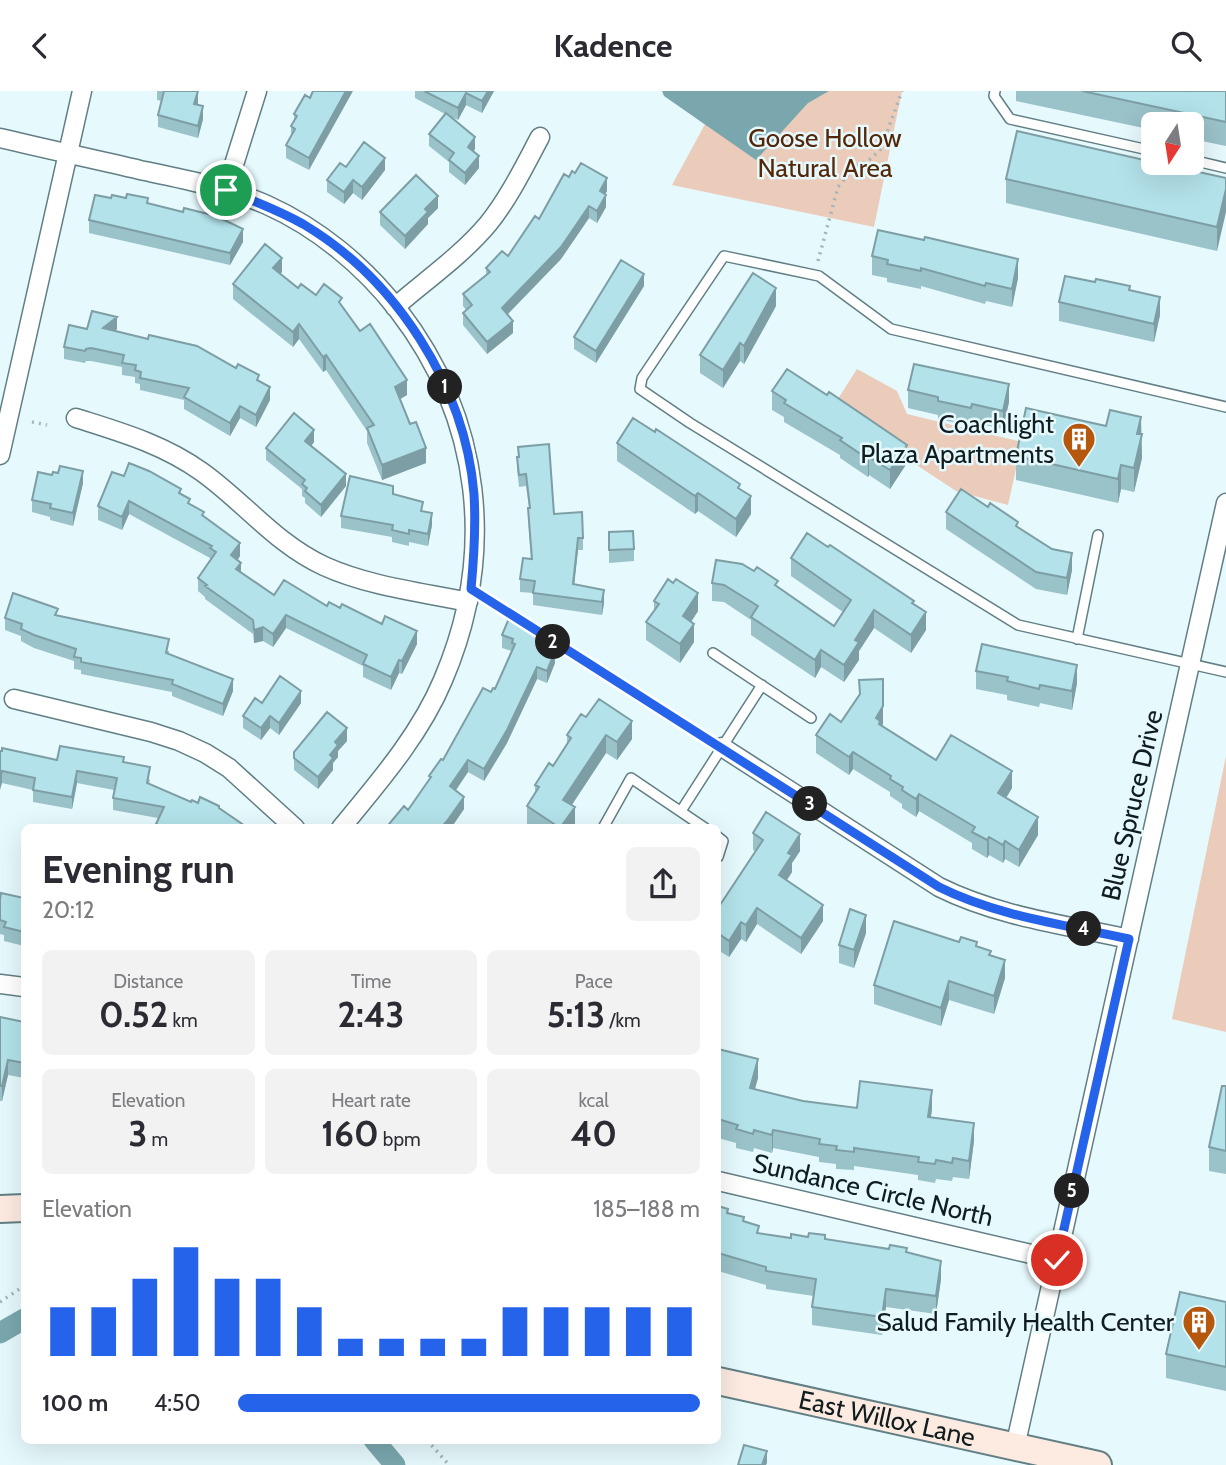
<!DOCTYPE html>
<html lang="en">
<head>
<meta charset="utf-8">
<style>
  :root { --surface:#fff; --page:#f2f2f3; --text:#2b2b33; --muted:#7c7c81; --accent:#2563eb }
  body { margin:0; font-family:Cabin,sans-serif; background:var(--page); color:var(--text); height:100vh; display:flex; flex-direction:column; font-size:26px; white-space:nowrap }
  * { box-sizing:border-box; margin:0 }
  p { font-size:23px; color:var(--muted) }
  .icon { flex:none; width:38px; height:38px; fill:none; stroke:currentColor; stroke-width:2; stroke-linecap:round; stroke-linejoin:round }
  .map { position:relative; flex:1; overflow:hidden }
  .sheet { position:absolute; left:21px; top:733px; width:700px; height:620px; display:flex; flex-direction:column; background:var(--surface); border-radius:10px; box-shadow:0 7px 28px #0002 }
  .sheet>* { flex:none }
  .needle { width:46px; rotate:192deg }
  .fabs { position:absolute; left:1141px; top:21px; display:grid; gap:14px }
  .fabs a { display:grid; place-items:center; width:63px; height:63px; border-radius:10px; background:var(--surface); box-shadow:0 7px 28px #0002; font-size:35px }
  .pin { position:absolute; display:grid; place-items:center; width:60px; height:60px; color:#fff; margin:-30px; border:4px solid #fff; border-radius:50%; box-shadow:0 2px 7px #0007 }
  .km { position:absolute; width:35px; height:35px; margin:-18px; border-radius:50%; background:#222; color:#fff; font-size:19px; line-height:35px; text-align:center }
  .round { display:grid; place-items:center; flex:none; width:74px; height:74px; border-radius:10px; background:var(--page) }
  .head { display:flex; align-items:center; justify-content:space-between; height:119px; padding:0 21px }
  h1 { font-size:38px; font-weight:800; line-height:52px }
  .stats { display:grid; grid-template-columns:repeat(3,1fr); gap:10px; height:119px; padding:7px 21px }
  .stats div { display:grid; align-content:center; border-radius:10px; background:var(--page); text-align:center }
  .stats b { font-size:35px; font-weight:800 }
  .stats small { font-size:19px; font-weight:400 }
  .stats p { font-size:19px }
  .chart { height:196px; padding:14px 21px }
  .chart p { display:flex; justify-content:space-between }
  .chart svg { width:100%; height:126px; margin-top:7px; stroke:var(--accent); stroke-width:6 }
  ul { padding:0 21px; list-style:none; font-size:23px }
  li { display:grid; grid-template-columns:112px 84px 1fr; align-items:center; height:52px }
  li i { height:18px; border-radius:9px; background:var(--accent) }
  header { display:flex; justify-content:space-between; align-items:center; height:91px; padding:0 21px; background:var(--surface); font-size:32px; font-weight:800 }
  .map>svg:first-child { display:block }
  .green { fill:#ebcbba }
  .water { fill:#7aa7ae }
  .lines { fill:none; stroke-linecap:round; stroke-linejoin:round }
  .canal { stroke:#7aa7ae; stroke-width:21 }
  .service-casing { stroke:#617f84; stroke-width:12 }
  .minor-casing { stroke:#617f84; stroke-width:21 }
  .secondary-casing { stroke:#617f84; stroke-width:30 }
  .path { stroke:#a4b5b9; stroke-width:3.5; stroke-dasharray:2 5; stroke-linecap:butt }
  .service { stroke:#fff; stroke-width:9 }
  .minor { stroke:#fff; stroke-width:18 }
  .secondary { stroke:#fdebe2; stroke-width:26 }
  .wall { fill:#9ac2c9 }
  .shaded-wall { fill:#7d9ea4 }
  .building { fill:#b3e2ea; stroke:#7d9ea4; stroke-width:2 }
  .route-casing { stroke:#fff; stroke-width:14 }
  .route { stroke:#2563eb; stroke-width:9 }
  .labels { text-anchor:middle; stroke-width:5; stroke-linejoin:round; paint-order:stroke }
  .park-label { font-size:26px; fill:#552708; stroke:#e6f9fd }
  .poi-label { font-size:26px; fill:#101c1e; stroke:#e6f9fd; text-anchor:end }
  .street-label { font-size:26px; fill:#101c1e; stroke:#e6f9fd }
</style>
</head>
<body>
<header><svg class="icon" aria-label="back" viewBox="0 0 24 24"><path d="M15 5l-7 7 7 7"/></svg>Kadence<svg class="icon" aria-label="search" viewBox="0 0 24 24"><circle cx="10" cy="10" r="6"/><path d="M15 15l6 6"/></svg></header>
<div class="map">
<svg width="1226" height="1374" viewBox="0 0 1226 1374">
  <rect width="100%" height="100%" fill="#e6f9fd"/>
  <path class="green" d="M723,0H902L874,136L672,94Z
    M857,278L897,300L907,323L1022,351L1008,414L956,400L865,340L836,311Z
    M1226,665V941L1172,928Z"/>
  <path class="water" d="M662,0H829L808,12L756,69L664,5Z"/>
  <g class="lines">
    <path class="canal" d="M0,1242L24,1228
      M374,1349L395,1374"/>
    <defs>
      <path id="service" d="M995,0L994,5L1010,28L1153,60
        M1192,69L1226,77
        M1226,316L891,238L819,185L724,165L642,287L640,298L690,332L1018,534L1226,581
        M1077,548L1098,444
        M713,562L811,627
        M681,720L762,594
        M603,737L631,687L705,737
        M718,746L723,750L718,766"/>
      <path id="minor" d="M0,47C46,58 93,68 140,79C183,88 226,96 267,114C318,137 364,175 398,219C482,328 497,463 443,589C420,644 378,692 341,737
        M226,99L257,0
        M395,216C426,189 461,165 488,133C509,107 524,76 540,46
        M76,327C120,341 163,353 202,381C244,411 276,453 324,475C368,495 420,501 468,511
        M0,364L82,0
        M14,608L151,641L179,650L205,662L229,677L295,737
        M722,656L939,796C997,825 1065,834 1129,848
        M0,893L24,896
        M718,1090L1057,1169
        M1015,1356L1226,412"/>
      <g id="secondary">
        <path d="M0,1118L24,1117"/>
        <path id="s1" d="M718,1290L1098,1374"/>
      </g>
    </defs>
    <use href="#service" class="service-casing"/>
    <use href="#minor" class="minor-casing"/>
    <use href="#secondary" class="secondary-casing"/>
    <path class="path" d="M818,170L838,96L856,75L868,70L881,58L902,0
      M32,331L47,334
      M487,508L519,529
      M528,535L709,647
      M0,1211L24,1195
      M427,1349L449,1374"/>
    <use href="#service" class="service"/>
    <use href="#minor" class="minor"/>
    <use href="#secondary" class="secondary"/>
  </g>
  <path class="wall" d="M157,0H198L197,14L203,28L198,47L158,36V24L162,10L157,9Z
    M415,0H494L482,22L466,14L458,29L449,25L475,58L474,60L479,77L465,94L449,81V71L429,55V43L445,23L415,7Z
    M1016,0H1226V55L1192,48V33H1153V39L1016,10Z
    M310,7L309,79L286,67V54L291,45V35L294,30V23Z
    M346,76L385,79L362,109L353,102L344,113L327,101V89Z
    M569,86L607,100L605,103L606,116L597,132L589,127L561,168L508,223L513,242L487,263L463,234V222L466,219L463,215V203L486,184V177L508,165L539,128Z
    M1226,87L1217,160L1006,112V88Z
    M111,107L148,113L243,151L230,174L89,142V129Z
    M438,117L428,127V133L405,158L380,134V121Z
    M872,165L1018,187L1012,216L986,210L985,213L921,195V198L887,191V187L872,184Z
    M282,181L280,183L298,197L342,215L407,304L400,308L426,372L382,389L367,352V340L326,279L323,281L299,248L293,256L233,208V193Z
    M644,195L596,272L574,258V246Z
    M1130,199L1160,224L1154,251L1059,230V211Z
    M776,215L744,273L740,270L723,297L700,282V264Z
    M87,238H117L115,240L259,290L270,309L256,336L240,327L230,345L184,318V309L140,299V293L135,292V286L122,284V276L91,270H86L85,272L64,268V256Z
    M908,299L1009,311L1003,338L972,331L971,335L938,328V324L908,317Z
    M772,300L907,372L890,398L869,384L868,386L840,367V364L784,331V326L772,319Z
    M1141,343L1142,367L1134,401L1121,398L1118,412L1016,389V365Z
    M314,351L311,355L346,395L321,426L305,412V407L302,405V398L266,369V357Z
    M617,352L740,398L751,423L736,446L698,420L695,423L617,370Z
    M518,356L554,423L583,447V459H578L574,493L604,512L602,524L533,514V502L520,501V488L531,468L528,429L529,417L526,395L519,396L517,378V366H518Z
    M124,385L181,403L190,413L204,425L240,465L238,469L241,482L274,504L327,515L417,553L402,583L399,582L391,599L363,586V575L286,537L273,556L263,550L254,552L253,543L205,508V506L198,500V487L210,469V467L129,423L122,439L98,429V415Z
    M83,392L73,435L50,429V426L32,421V409Z
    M393,403L423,420L432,434L428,455L409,451V455L392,451V446L341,437V425Z
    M946,421L1018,436L1072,479L1067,504L1036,498L946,438Z
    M609,441L634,458V470L609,472Z
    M791,467L914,513L926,539L911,562L874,537L859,560V569L844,591L821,576L815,587L751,544V529L724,511L712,510V492L778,496L834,535L843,521L791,485Z
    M673,492L698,520L691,531L694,551L680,572L646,549V531L654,519V510Z
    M58,525L169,560V563L233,600L223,625L172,605V601L81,583V579L74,578V570L34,557L21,550V545L5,539V527Z
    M530,540L548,558L555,572L547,592L537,588L507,652L484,690L468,681L455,700L464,718L451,737H389V733L408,719L429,689V685L443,669L491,601L495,598L512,560L502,557V544Z
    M976,580L1077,592L1072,619L1040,612L1039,616L1007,609V604L976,598Z
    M301,612L279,644L270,637L261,649L243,637V625Z
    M586,626L632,648L617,669L606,662L572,714L575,734L573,737H533L527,733V715L535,703V694L553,675L567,654V644Z
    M841,631L883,633L882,635L936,669L1012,697L1006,707L1038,744L1019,776L1005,768L1003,772L989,764L987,767L972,758V752L919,720L916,726L902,717V713L890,705V701L853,678L849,684L816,662V644Z
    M347,650L338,660V666L333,672V679L318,698L294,679V661Z
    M0,660L57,669L124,671L150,689L149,693L191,711L198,712L219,717L248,737H156V733L158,727L113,719V707L114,699L77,692L72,718L33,711V699L2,692Z
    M753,742L800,760L792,772V781L787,789L823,830L801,863L757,833L746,851L741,848L729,866L718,859V812L720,814L756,761L753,759Z
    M24,807V855L4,850V844L0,843V808Z
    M866,842L854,877L839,872V854Z
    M959,851L977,855L991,864L1005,887L994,923L949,909L941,935L874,913V894Z
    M0,926L24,931V987L8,984L2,1010H0Z
    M718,958L758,987L755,998L803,1010L857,1017L932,1018L931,1026L974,1050L969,1088L953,1086L952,1090L936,1088L935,1092L918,1089V1084L897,1081L854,1075V1079L836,1078V1073L819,1071V1066L773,1057L772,1062L754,1057L753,1061L736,1057V1052L718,1047Z
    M1226,995V1083L1209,1080V1056Z
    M718,1115L728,1122L744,1130L759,1142L791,1147L825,1148L907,1161L941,1188L936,1223L886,1216L882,1244L812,1234V1216L814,1205L766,1198V1194L718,1180Z
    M1226,1211V1300L1166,1287V1263Z"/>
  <path class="shaded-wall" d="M195,0H198V12L194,25Z
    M346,0H353L309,79V67Z
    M488,0H494L482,22V10Z
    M466,2V14L458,29V17Z
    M203,15V28L198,47V35Z
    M475,46V58L468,68V56Z
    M479,65V77L465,94V82Z
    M385,67V79L362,109V96Z
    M607,87V100L600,113V100Z
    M353,89V102L344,113V101Z
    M1226,98V121L1217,160V136Z
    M606,104V116L597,132V120Z
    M438,105V117L428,127V133L405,158V145L425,118Z
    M589,115V127L561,168L502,229V217Z
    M243,138V151L230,174V162Z
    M282,167V181L273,192V177Z
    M1018,168V187L1012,216V198Z
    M644,183V195L596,272V260Z
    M776,197V215L744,273V255Z
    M1160,206V224L1154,251V233Z
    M117,226V238L103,249V237Z
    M513,230V242L487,263V251Z
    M299,233V248L293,256V241Z
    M740,252V270L723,297V279Z
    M326,264V279L323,281V266Z
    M407,289V304L395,311V296Z
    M1009,293V311L1003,338V320Z
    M270,296V309L256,336V324Z
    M240,315V327L230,345V332Z
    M1141,326L1142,367L1134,401V377L1137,343Z
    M314,339V351L305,363V350Z
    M907,354V372L890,398V379Z
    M426,357V372L382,389V374Z
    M869,366V384L868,386V368Z
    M1121,374V398L1118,412V388Z
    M83,380V392L73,435V422Z
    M346,383V395L321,426V414Z
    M698,402V420L695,423V405Z
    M751,405V423L736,446V428Z
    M129,410V423L122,439V426Z
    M432,422V434L428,455V443Z
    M578,447V459L573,505V493Z
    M240,452V465L231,478V464Z
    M1072,462V479L1067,504V487Z
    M241,472V485L236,478Z
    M604,499V512L602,524V511Z
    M698,502V520L683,543V525Z
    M874,519V537L859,560V569L844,591V574L855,549Z
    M926,521V539L911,562V544Z
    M286,524V537L273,556V543Z
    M694,533V551L680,572V553Z
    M263,536V550L254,552V539Z
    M417,540V553L402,583V570Z
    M821,559V576L815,587V569Z
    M555,560V572L547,592V580Z
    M399,569V582L391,599V586Z
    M1077,574V592L1072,619V600Z
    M537,576V588L507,652L484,690V678Z
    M233,588V600L223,625V613Z
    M301,600V612L279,644V632Z
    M883,615V633L880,637L876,627Z
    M270,625V637L261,649V637Z
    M632,630V648L617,669V651Z
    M347,637V650L338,660V666L333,672V679L318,698V686L330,664L335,651Z
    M606,644V662L563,727V709Z
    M853,661V678L849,684V666Z
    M468,669V681L450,708V695Z
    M2,680V692L0,699V687Z
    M77,680V692L72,718V706Z
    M1012,680V697L998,720V702Z
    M919,703V720L916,726V708Z
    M464,706V718L451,737H441Z
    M575,716V734L573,737H561Z
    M1038,726V744L1019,776V759Z
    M800,743V760L792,772V781L779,801V784L788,762Z
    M989,746V764L987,767V749Z
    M1005,750V768L1003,772V754Z
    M823,814V830L801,863V847Z
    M757,817V833L746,851V834Z
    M866,824V842L854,877V859Z
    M741,831V848L729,866V850Z
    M1005,869V887L994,923V905Z
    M949,890V909L941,935V917Z
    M758,968V987L750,1015V997Z
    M8,969V984L2,1010V995Z
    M932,999V1018L928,1044V1026Z
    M974,1032V1050L969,1088V1070Z
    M773,1039V1057L772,1062V1044Z
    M941,1170V1188L936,1223V1205Z
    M886,1198V1216L882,1244V1226Z
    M767,1360V1372L766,1374H762Z"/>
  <path class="building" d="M164,0H198L194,13L203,15L198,35L158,24Z
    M313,0H346L309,67L286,54L295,38L291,35L297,25L294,23L305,4L310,7Z
    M424,0H488L482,10L466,2L458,17Z
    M1082,0H1226V31Z
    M446,22L475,46L468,56L479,65L465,82L449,69L454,62L429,43Z
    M1017,40L1153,71V72H1158L1226,87V98L1217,136L1006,88Z
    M364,51L385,67L362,96L353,89L344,101L327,89L340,72L346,76Z
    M581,72L607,87L600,100L606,104L597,120L589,115L561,156L502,217L513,230L487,251L463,222L472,214L463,203L490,181L486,177L502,160L508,165L535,125L539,128L564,83L569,86L572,80L575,82Z
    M416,84L438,105L425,118L428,121L405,145L380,121Z
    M127,103L148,107L147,112L183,121L184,117L216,125L243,138L230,162L89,129L95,104L111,107L112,104L126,107Z
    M878,139L924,149L925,146L1018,168L1012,198L986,192L985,195L921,177V180L887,173L888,169L872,165Z
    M265,153L282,167L273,177L298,197L301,193L316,204L324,193L342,207L339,211L360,240L370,233L407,289L395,296L410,333L416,331L426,357L382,374L367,337L374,334L326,264L323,266L299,233L293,241L233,193Z
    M621,169L644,183L596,260L574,246Z
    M753,182L776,197L744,255L740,252L723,279L700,264Z
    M1065,185L1095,191L1096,188L1130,195L1129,199L1160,206L1154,233L1059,211Z
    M92,220L117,226L103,237L148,248L149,244L197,255L236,277L238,273L259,284L257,289L270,296L256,324L240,315L230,332L184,306L189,297L140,287L141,281L135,279L136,274L122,272L124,264L91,257L86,258L85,260L64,256L69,234L87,238Z
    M914,273L1009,293L1003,320L972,313L971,317L938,310V306L908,299Z
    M787,278L827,304L829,301L907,354L890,379L869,366L868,368L840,349L842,347L784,312L786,309L772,300Z
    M1026,317L1106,335L1110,319L1141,326L1137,343H1142L1134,377L1121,374L1118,388L1016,365Z
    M294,322L314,339L305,350L346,383L321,414L305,400L307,397L302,393L305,389L266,357Z
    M633,327L655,341L656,338L740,393L738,397L751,405L736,428L698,402L695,405L617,352Z
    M549,353L554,423L582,421L583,447H578L573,493L604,499L602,511L533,502L535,490L520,488L523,467L532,468L528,417H530L526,383L519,384L517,366H519L518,356Z
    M129,372L149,380L181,398L179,402L190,408L188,412L204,421L202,424L240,452L231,464L241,472L236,478L274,504L284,489L327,515L329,511L340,517L342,513L382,533L385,525L417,540L402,570L399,569L391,586L363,573L367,564L286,524L273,543L263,536L254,539L253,529L205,495L207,494L198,487L216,461L210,457L212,455L129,410L122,426L98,415L112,381L124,385Z
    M60,375L83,380L73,422L50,417L51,413L32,409L38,381L52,384L53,381L58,382Z
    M350,385L393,395V403L423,411L421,420L432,422L428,443L409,439V443L392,439L393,434L341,425Z
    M961,398L988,416L990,412L1018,431L1016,435L1052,458L1072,462L1067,487L1036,481L946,421Z
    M633,440L634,458L609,459V441Z
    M807,442L828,456L830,454L914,510L912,512L926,521L911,544L874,519L855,549L859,551L844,574L821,559L815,569L751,526L758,515L724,494L712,492L716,469L742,473L754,480L757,476L778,490L775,494L834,535L851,509L791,467Z
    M668,488L673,492L676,488L698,502L683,525L694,533L680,553L646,531L659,513L654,510Z
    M13,502L56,517L58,518L55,524L169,548L166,562L233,588L223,613L172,593L173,589L81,571V567L74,566L76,558L34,544L21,538L22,533L5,527Z
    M510,525L530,532L527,539L548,547L545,556L555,560L547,580L537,576L507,639L484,678L468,669L450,695L464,706L447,730L441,737H394L389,733L404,715L408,719L431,686L429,685L441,668L443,669L483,597L491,601L493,597L495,598L515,553L512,552L513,548L502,544Z
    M982,553L1077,574L1072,600L1040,594L1039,598L1007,590L1008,586L976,580Z
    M280,585L301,600L279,632L270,625L261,637L243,625L255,607L262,612Z
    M883,588V615L876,627L880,630L879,633L936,669L951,644L1012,680L998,702L1038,726L1019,759L1005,750L1003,754L989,746L987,749L972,741L975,736L919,703L916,708L902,699L903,696L890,688L891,685L853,661L849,666L816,644L830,623L841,631L860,603L859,589Z
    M599,608L632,630L617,651L606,644L563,709L575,716L560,737L527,715L539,696L535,694L549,672L553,675L571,647L567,644L581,623L586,626Z
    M327,621L347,637L335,651L338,654L330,664L333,667L318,686L294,667V661Z
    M60,655L124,666L123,671L150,676L147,692L191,711L192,709L198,712L200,706L219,715V717L248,737H164L156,733L164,716L113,707L117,687L77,680L72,706L33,699L35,687L2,680L0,687V660H2V657L57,669Z
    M766,721L800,743L788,762L792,764L779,784L823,814L801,847L757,817L746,834L741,831L729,850L718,842V812L720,814L763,749L753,742Z
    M1,802L24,807V841L4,836L6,831L0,829V808Z
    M850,818L866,824L854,859L839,854Z
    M894,830L959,851L961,846L977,851L976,855L991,860L989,864L1005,869L994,905L949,890L941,917L874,894Z
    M0,926L24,931V972L8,969L2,995H0Z
    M718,958L758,968L750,997L803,1010L857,1017L860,990L932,999L928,1026L974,1032L969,1070L953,1067L952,1072L936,1069L935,1073L918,1071L919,1066L897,1063L854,1057V1061L836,1059L837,1055L819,1053L820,1048L773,1039L772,1044L754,1039L753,1043L736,1038L738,1034L718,1028Z
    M1222,995H1226V1060L1209,1056Z
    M718,1115L728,1118L727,1122L744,1126L743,1130L759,1135L757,1142L791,1147V1143L808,1146L809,1142L825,1144V1148L889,1158L890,1154L907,1157L906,1161L941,1170L936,1205L886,1198L882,1226L812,1216L816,1188L766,1180V1176L718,1162Z
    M1180,1201L1226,1211V1276L1166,1263Z
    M744,1354L767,1360L762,1374H738Z"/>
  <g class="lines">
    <defs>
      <path id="route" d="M226,99C252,109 278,119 303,133C396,188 465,295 474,403C476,435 474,466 471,498C627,597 783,695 939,796C997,825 1065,834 1129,848L1057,1169"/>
    </defs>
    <use href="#route" class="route-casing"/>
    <use href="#route" class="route"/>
  </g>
  <defs>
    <symbol id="building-pin" viewBox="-11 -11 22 30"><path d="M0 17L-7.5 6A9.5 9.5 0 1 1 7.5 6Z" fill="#b6570e" stroke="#e6f9fd"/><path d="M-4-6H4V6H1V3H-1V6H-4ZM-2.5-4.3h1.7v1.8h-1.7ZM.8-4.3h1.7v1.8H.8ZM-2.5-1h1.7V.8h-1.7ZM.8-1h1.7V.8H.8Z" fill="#fff"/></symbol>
  </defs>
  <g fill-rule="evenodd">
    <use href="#building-pin" x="1060" y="329" width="38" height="52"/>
    <use href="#building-pin" x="1180" y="1212" width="38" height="52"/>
  </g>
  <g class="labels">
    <g class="park-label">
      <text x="825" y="56">Goose Hollow<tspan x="825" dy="30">Natural Area</tspan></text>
    </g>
    <g class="poi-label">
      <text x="1054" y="342">Coachlight<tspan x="1054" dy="30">Plaza Apartments</tspan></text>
      <text x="1174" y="1240">Salud Family Health Center</text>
    </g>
    <g class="street-label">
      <text transform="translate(1132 714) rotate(-77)" y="9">Blue Spruce Drive</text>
      <text transform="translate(873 1099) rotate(13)" y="9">Sundance Circle North</text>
      <text dy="9" stroke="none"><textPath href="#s1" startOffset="173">East Willox Lane</textPath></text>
    </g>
  </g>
</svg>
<div class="fabs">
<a><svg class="needle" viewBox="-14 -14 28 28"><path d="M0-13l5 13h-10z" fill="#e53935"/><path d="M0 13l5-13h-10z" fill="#7c7c81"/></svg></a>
</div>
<div class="pin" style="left:226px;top:99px;background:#1e9e55"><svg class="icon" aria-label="arrive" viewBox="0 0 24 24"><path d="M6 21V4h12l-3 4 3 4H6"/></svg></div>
<div class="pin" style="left:1057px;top:1169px;background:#d93025"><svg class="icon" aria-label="check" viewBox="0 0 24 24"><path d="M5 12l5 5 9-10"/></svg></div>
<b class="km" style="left:445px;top:296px">1</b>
<b class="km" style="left:553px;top:551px">2</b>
<b class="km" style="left:810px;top:713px">3</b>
<b class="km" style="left:1084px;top:838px">4</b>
<b class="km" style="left:1072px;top:1100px">5</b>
<section class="sheet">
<div class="head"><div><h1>Evening run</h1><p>20:12</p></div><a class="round"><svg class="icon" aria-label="share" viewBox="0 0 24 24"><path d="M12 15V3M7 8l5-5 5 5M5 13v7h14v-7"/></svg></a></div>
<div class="stats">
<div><p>Distance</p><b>0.52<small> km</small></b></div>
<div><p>Time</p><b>2:43</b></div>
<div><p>Pace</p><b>5:13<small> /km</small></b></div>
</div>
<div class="stats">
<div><p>Elevation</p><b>3<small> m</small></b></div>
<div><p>Heart rate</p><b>160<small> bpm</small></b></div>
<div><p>kcal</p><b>40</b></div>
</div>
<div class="chart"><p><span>Elevation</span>185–188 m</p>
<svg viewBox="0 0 160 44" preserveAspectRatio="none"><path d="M5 44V27M15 44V27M25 44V17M35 44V6M45 44V17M55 44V17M65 44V27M75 44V38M85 44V38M95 44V38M105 44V38M115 44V27M125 44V27M135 44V27M145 44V27M155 44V27"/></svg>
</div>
<ul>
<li><b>100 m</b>4:50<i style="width:100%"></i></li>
</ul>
</section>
</div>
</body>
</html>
